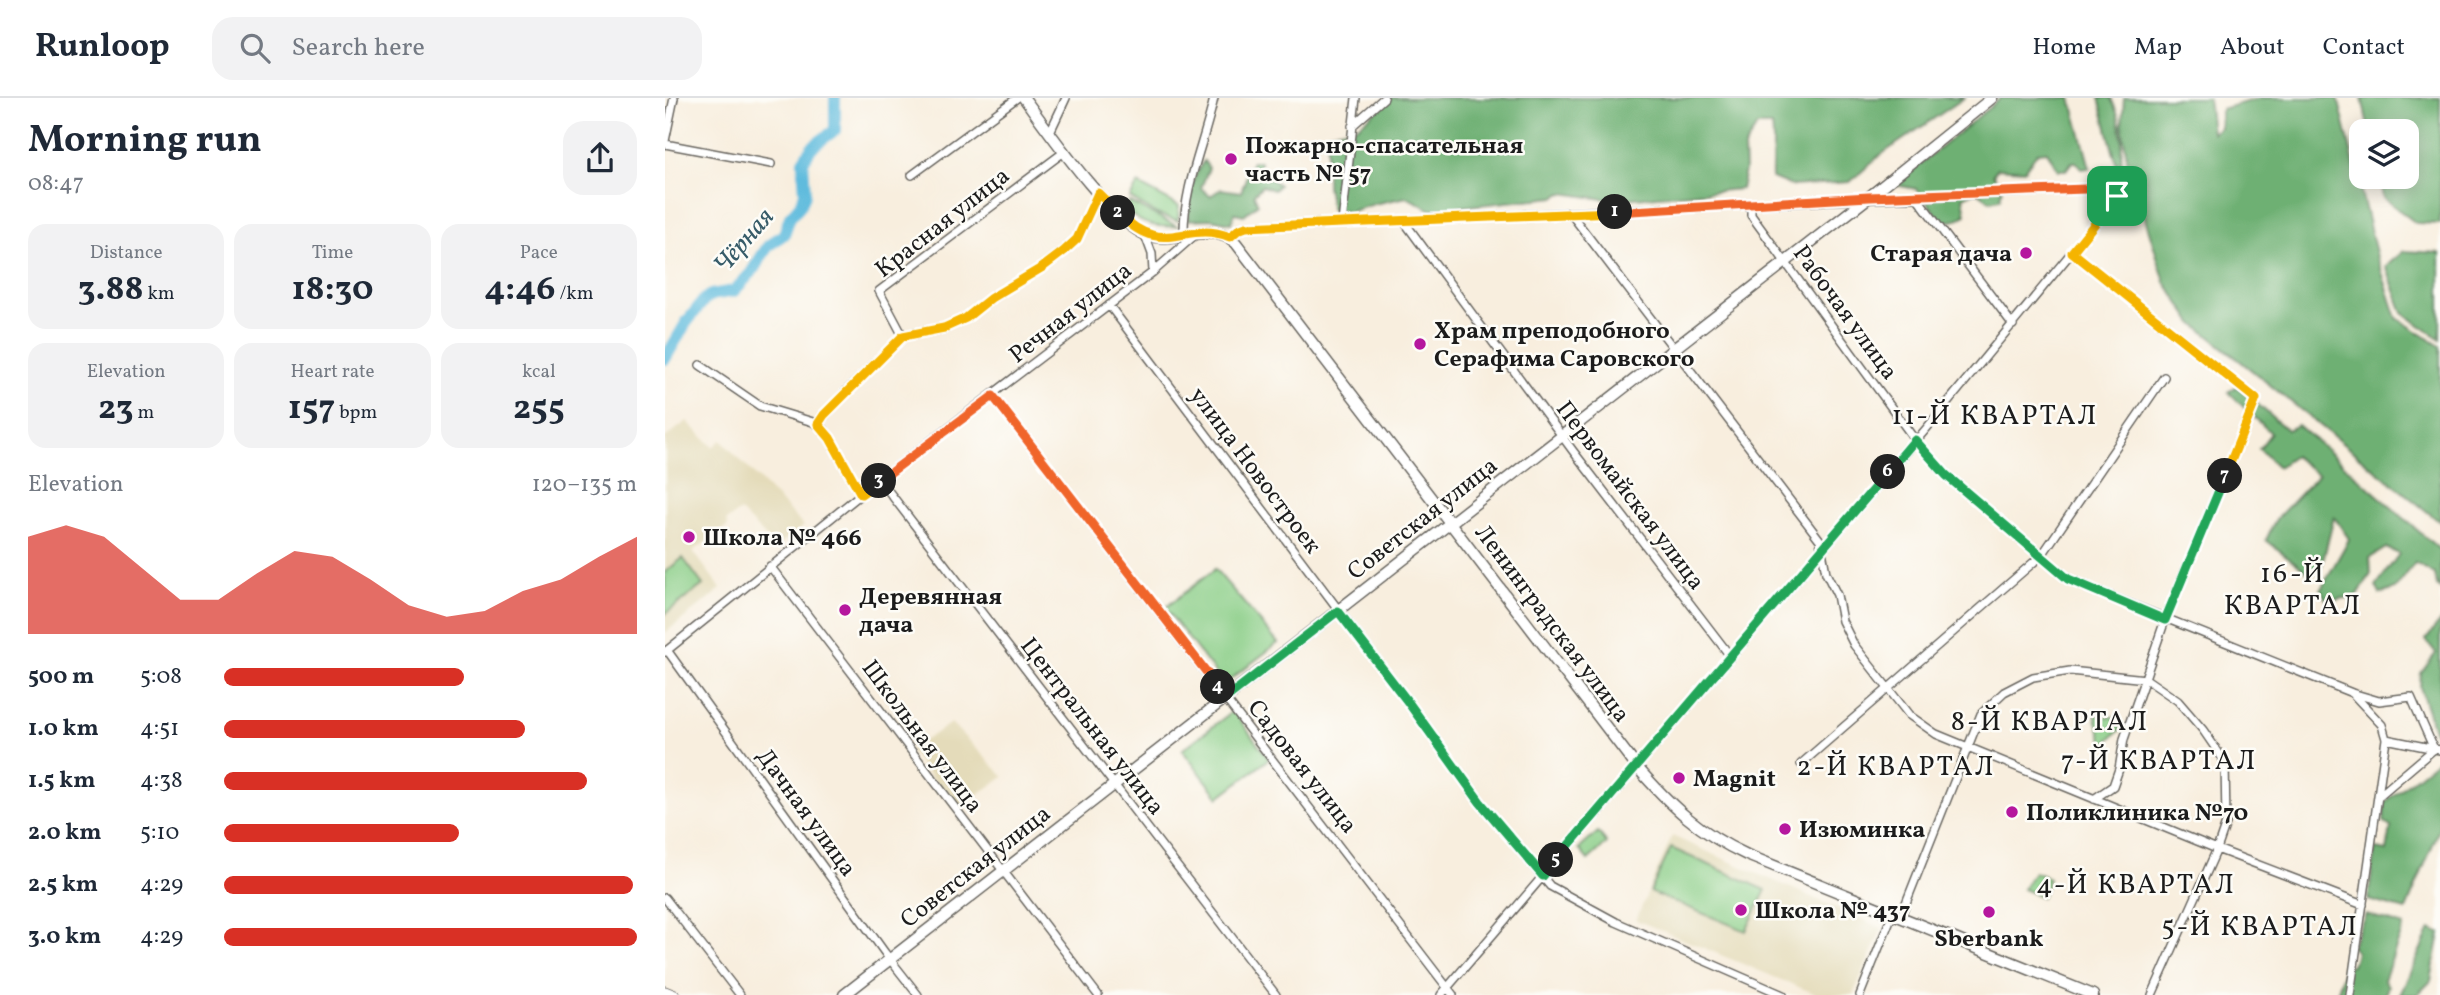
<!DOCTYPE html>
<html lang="en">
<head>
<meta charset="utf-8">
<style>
  :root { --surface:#fff; --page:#f2f2f3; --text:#1f2937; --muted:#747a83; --line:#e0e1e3; --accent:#d93025 }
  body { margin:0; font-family:Vollkorn,serif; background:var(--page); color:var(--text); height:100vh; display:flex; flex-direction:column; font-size:26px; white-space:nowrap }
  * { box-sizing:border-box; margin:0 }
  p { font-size:23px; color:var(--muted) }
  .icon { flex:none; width:38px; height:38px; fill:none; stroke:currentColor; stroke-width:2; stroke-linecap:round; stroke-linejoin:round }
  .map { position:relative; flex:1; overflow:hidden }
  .sheet { display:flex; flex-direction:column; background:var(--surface); width:665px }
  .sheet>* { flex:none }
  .fabs { position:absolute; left:1684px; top:21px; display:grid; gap:14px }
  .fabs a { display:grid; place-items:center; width:70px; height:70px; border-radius:14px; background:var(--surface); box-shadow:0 4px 18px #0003; font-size:35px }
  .pin { position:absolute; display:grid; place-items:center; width:60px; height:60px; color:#fff; margin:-30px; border-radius:14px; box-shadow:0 4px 10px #0006 }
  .km { position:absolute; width:35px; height:35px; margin:-18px; border-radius:50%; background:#222; color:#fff; font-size:19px; line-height:35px; text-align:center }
  .round { display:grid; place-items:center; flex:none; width:74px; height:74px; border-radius:21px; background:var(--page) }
  .headline { display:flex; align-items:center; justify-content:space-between; height:119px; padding:0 28px }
  h1 { font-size:38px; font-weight:700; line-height:52px }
  .figures { display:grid; grid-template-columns:repeat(3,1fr); gap:10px; height:119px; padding:7px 28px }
  .figures div { display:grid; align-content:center; border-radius:18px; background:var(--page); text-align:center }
  .figures b { font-size:35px; font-weight:700 }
  .figures small { font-size:19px; font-weight:400 }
  .figures p { font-size:19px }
  .chart { height:196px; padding:14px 28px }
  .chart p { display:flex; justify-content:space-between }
  .chart svg { width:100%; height:126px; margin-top:7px; fill:var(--accent); opacity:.7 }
  ul { padding:0 28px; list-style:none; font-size:23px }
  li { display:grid; grid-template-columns:112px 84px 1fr; align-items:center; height:52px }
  li i { height:18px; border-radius:9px; background:var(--accent) }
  header { display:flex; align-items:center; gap:42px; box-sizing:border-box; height:98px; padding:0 35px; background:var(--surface); border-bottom:2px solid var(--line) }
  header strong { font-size:33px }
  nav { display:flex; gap:38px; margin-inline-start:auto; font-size:24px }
  .search { width:490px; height:63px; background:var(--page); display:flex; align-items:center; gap:18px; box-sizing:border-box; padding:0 24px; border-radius:21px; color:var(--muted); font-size:26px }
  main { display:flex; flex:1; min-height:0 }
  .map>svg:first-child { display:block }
  .built { fill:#e4dbba }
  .green { fill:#89cd86; stroke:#527451; stroke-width:2 }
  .forest { fill:#6eb073; stroke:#456648; stroke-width:2 }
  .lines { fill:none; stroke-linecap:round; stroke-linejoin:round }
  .river { stroke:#5fbbdd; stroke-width:12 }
  .minor-casing { stroke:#696660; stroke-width:10 }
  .tertiary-casing { stroke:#696660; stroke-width:11 }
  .secondary-casing { stroke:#696660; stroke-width:13 }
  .minor { stroke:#fff; stroke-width:7 }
  .tertiary { stroke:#fff; stroke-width:9 }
  .secondary { stroke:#fff; stroke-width:10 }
  .split-1-casing { stroke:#fff; stroke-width:14 }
  .split-2-casing { stroke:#fff; stroke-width:14 }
  .split-3-casing { stroke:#fff; stroke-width:14 }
  .split-4-casing { stroke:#fff; stroke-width:14 }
  .split-5-casing { stroke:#fff; stroke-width:14 }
  .split-6-casing { stroke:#fff; stroke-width:14 }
  .split-7-casing { stroke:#fff; stroke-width:14 }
  .split-8-casing { stroke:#fff; stroke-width:14 }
  .split-1 { stroke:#f0652b; stroke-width:9 }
  .split-2 { stroke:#f5b400; stroke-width:9 }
  .split-3 { stroke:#f5b400; stroke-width:9 }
  .split-4 { stroke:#f0652b; stroke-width:9 }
  .split-5 { stroke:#22a559; stroke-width:9 }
  .split-6 { stroke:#22a559; stroke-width:9 }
  .split-7 { stroke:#22a559; stroke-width:9 }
  .split-8 { stroke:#f5b400; stroke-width:9 }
  .poi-dot { fill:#b5179e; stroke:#fdfcf7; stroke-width:2.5 }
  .labels { text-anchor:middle; stroke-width:5; stroke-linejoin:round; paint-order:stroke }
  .poi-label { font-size:24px; font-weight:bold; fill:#1c1c1c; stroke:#fdfcf7; text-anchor:start }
  .street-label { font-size:24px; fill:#1c1c1c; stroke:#fdfcf7 }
  .water-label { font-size:26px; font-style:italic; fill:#375c69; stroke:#fdfcf7 }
  .quarter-label { font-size:28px; letter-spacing:2px; fill:#1c1c1c; stroke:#fdfcf7 }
</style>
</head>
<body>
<header>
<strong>Runloop</strong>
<div class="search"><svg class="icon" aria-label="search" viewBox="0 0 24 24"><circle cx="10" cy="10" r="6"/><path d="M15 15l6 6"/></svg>Search here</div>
<nav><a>Home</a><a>Map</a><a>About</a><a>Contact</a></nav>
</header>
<main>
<section class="sheet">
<div class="headline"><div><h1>Morning run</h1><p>08:47</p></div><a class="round"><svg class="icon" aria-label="share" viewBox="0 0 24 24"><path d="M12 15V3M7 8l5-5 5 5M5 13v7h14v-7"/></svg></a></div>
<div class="figures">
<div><p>Distance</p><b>3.88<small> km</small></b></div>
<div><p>Time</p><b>18:30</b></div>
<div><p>Pace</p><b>4:46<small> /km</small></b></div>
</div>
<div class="figures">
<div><p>Elevation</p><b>23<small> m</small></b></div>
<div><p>Heart rate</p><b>157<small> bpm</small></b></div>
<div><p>kcal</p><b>255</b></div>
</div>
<div class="chart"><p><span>Elevation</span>120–135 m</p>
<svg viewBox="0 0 160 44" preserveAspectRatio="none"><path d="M0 44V10L10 6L20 10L30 21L40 32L50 32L60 23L70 15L80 17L90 25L100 34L110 38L120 36L130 29L140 25L150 17L160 10V44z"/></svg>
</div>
<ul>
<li><b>500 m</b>5:08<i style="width:58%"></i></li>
<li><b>1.0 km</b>4:51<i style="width:73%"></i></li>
<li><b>1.5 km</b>4:38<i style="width:88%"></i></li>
<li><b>2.0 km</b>5:10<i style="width:57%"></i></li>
<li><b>2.5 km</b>4:29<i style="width:99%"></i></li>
<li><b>3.0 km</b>4:29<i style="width:100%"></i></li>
</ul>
</section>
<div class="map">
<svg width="1775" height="897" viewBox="0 0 1775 897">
  <rect width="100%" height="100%" fill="#fdfcf7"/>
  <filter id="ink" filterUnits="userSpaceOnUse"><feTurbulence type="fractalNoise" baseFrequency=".0143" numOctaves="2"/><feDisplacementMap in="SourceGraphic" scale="14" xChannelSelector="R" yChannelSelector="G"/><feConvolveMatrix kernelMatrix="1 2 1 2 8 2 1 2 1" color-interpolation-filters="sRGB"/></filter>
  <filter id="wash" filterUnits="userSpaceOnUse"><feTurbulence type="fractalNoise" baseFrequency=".00686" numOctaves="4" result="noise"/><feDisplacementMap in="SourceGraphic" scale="28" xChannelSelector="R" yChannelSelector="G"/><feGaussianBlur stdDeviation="1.57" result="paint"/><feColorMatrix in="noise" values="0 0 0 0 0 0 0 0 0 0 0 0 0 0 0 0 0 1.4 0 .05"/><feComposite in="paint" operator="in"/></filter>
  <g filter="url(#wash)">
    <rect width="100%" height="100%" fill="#f8eede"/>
    <path class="built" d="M22,323L48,349L56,342L139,428L111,449L75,413L61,423L63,428L28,453L56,491L0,535V340Z
      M286,625L339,679L290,711L245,652Z
      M1007,738L1217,830L1188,897H1153L971,822Z"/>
    <path class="green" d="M473,86L514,108L513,123L492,116L465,100Z
      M464,104L512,128C490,130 477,127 461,112Z
      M18,460L38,487L0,516V474Z
      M550,471L613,545L559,586L500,510Z
      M568,613L604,661L554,699L517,652Z
      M1430,617L1454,620L1455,632L1439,646Z
      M933,734L942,745L923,762L914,751Z
      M1006,750L1101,792L1081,833L985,794Z
      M1369,774L1384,780L1377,799L1358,791Z"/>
    <path class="forest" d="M727,0H1299L1214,58L1185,84L1127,88L1107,80C1106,62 1110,46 1107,28H1092L1079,50L1080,72L1076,91L946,102L897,95L890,99L766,112L742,99L709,106L684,114L666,112L662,88V35L693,28Z
      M1336,0H1406L1425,70L1417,71L1411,64H1407L1401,72H1393L1382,53L1373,54L1359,72L1333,70L1328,76L1337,92L1335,101L1325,103L1311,93L1298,99L1301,117L1289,123H1277L1251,91L1230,87Z
      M1434,0H1446L1453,17L1457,41L1456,68H1452Z
      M1459,0H1543L1547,35L1555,29L1556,11L1595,0H1673L1712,159L1732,220L1775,248V424L1528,225L1500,184L1474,101L1465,81L1457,27Z
      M1697,0H1775V126L1751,125L1718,100L1714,79H1741V33H1704Z
      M539,63L544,70L536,90L545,98L556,91L576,94L587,63H595L594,77L605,80L614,87L609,92L597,88L589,96L593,106L579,117L570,115L566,125L546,121L524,122C523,102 526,79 539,63Z
      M1739,153L1775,155V241L1738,215L1721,168Z
      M1572,288L1622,332L1633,327L1775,452V491L1772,488L1770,476L1750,465L1730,491L1715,496L1711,488L1734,456L1721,450L1705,460L1706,476L1692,498L1662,503L1656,491L1684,441L1669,419L1657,467L1646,477L1601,442L1611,421L1653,377L1629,358L1613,369L1594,351L1606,335L1563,294Z
      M1775,523V628L1770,635L1755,589L1756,575L1771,555L1761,542Z
      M1775,660V729L1741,812L1703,802L1710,751L1722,753L1726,729L1719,725L1720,704Z
      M1701,816L1739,828L1719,882L1723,888L1720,897H1672L1679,869L1687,867L1691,854L1686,848Z
      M1765,831L1775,835L1766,883L1752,897H1735Z"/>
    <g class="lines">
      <path class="river" d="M0,261L21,225L39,202L46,197L69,193L86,175L103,148L119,136L125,119L136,106L140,96L138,63L147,49L170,32V0"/>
    </g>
  </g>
  <g filter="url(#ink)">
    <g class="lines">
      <defs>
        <path id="minor" d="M687,28L719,0
          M385,34L401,0
          M0,43L9,0
          M0,46L106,66
          M247,77L352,0
          M1251,98L1348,227
          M1086,106V117L1250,342L1281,377L1403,481L1687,595L1714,603L1746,599L1769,651
          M906,116L1155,442L1161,475L1172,497L1177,523L1189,547L1244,617L1271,636L1552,751L1698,807
          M738,122L908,353L1066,559
          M677,125L691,0
          M480,137L487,156L488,174
          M519,137C518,89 539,46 549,0
          M565,139L573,132L581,129C870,118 1159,102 1448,90L1454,92L1453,98L1261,331L776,897
          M1407,154L1591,301L1500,522L1459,641L1454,671L1448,688L1429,701
          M444,207L743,604L815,704L885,788L951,824L1118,897
          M238,238L214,193L399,54
          M35,267L95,308L148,324L159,331L196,396
          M328,298L788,897
          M153,326L183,291L238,238L279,230L301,220L326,200L378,169L399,153L412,141L433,95
          M215,382L611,897
          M105,468L433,897
          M2,552L220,855L253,897
          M0,554L196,396L488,174L530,137
          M1721,641L1775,652
          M1136,666L1377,457L1499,279
          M1715,697L1769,651
          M0,800L75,897
          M1235,820L1316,616L1339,594L1368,579L1405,573L1481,581L1513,603L1538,632L1560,664L1561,725L1552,751L1487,897
          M1195,897L1227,817
          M1685,897L1721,641L1717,627L1688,596"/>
        <path id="tertiary" d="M0,893L10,897"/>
        <path id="secondary" d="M359,0C382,31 448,126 482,137C512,147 544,122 571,145L971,668C1005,707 1034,735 1082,757L1428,897
          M179,897L1204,99L1327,0"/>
      </defs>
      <use href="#minor" class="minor-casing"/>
      <use href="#tertiary" class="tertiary-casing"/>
      <use href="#secondary" class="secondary-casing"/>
      <use href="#minor" class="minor"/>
      <use href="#tertiary" class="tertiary"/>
      <use href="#secondary" class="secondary"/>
    </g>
  </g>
  <g class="lines" filter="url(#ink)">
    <defs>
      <path id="split-1" d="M950,114L1204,99L1448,90L1454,92L1452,98"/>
      <path id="split-2" d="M453,115C499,162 518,121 565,139L573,132L581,129L950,114"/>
      <path id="split-3" d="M214,383L196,396L165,340L153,326L159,317L238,238L279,230L301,220L326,200L378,169L399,153L412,141L433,95L453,115"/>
      <path id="split-4" d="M214,383L328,298L553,589"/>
      <path id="split-5" d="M553,589L561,600L673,513L743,604L815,704L878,778L891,762"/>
      <path id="split-6" d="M891,762L1223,374"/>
      <path id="split-7" d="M1223,374L1250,342L1281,377L1403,481L1500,522L1560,378"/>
      <path id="split-8" d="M1452,98L1407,154L1591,301L1560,378"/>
    </defs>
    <use href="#split-1" class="split-1-casing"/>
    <use href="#split-2" class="split-2-casing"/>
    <use href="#split-3" class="split-3-casing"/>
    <use href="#split-4" class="split-4-casing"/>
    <use href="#split-5" class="split-5-casing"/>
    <use href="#split-6" class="split-6-casing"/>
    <use href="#split-7" class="split-7-casing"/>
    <use href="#split-8" class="split-8-casing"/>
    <use href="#split-1" class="split-1"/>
    <use href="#split-2" class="split-2"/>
    <use href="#split-3" class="split-3"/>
    <use href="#split-4" class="split-4"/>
    <use href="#split-5" class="split-5"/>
    <use href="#split-6" class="split-6"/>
    <use href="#split-7" class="split-7"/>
    <use href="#split-8" class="split-8"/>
  </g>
  <g class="poi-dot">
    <circle cx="566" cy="61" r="7"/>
    <circle cx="1361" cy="155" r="7"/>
    <circle cx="755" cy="246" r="7"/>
    <circle cx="24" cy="439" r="7"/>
    <circle cx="180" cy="512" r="7"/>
    <circle cx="1014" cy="680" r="7"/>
    <circle cx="1347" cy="714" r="7"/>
    <circle cx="1120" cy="731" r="7"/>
    <circle cx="1076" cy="812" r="7"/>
    <circle cx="1324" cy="814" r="7"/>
  </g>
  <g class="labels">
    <g class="poi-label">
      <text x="580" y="55">Пожарно-спасательная<tspan x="580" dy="28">часть № 57</tspan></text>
      <text x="1347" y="163" text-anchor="end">Старая дача</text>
      <text x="769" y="240">Храм преподобного<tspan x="769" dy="28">Серафима Саровского</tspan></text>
      <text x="38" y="447">Школа № 466</text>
      <text x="194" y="506">Деревянная<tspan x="194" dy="28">дача</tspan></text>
      <text x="1028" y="688">Magnit</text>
      <text x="1361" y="722">Поликлиника №70</text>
      <text x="1134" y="739">Изюминка</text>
      <text x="1090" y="820">Школа № 437</text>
      <text x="1324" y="848" text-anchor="middle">Sberbank</text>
    </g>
    <g class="street-label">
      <text transform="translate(277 124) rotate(-38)" y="8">Красная улица</text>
      <text transform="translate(405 214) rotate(-38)" y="8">Речная улица</text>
      <text transform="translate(1181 214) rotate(54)" y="8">Рабочая улица</text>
      <text transform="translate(591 372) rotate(53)" y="8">улица Новостроек</text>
      <text transform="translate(966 397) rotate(53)" y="8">Первомайская улица</text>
      <text transform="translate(757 420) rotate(-38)" y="8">Советская улица</text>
      <text transform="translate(888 525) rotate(53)" y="8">Ленинградская улица</text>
      <text transform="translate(428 628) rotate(52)" y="8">Центральная улица</text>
      <text transform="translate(258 638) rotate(53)" y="8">Школьная улица</text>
      <text transform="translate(638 668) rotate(52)" y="8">Садовая улица</text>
      <text transform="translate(142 714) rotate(54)" y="8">Дачная улица</text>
      <text transform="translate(310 768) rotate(-38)" y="8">Советская улица</text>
    </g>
    <g class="water-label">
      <text transform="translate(78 142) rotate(-49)" y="9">Чёрная</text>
    </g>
    <g class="quarter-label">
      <text x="1330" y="326">11-Й КВАРТАЛ</text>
      <text x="1628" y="484">16-Й<tspan x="1628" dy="32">КВАРТАЛ</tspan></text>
      <text x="1385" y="632">8-Й КВАРТАЛ</text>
      <text x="1494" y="671">7-Й КВАРТАЛ</text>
      <text x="1231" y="677">2-Й КВАРТАЛ</text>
      <text x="1471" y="795">4-Й КВАРТАЛ</text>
      <text x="1595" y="837">5-Й КВАРТАЛ</text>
    </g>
  </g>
</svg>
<div class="fabs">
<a><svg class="icon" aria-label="layers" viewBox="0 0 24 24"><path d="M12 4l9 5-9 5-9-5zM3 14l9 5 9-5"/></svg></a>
</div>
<div class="pin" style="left:1452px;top:98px;background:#1e9e55"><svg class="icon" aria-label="arrive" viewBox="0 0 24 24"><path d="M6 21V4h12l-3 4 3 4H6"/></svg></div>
<b class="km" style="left:950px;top:114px">1</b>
<b class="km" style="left:453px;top:115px">2</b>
<b class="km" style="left:214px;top:383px">3</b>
<b class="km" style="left:553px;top:589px">4</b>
<b class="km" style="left:891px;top:762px">5</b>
<b class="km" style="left:1223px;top:374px">6</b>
<b class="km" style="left:1560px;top:378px">7</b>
</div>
</main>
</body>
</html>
